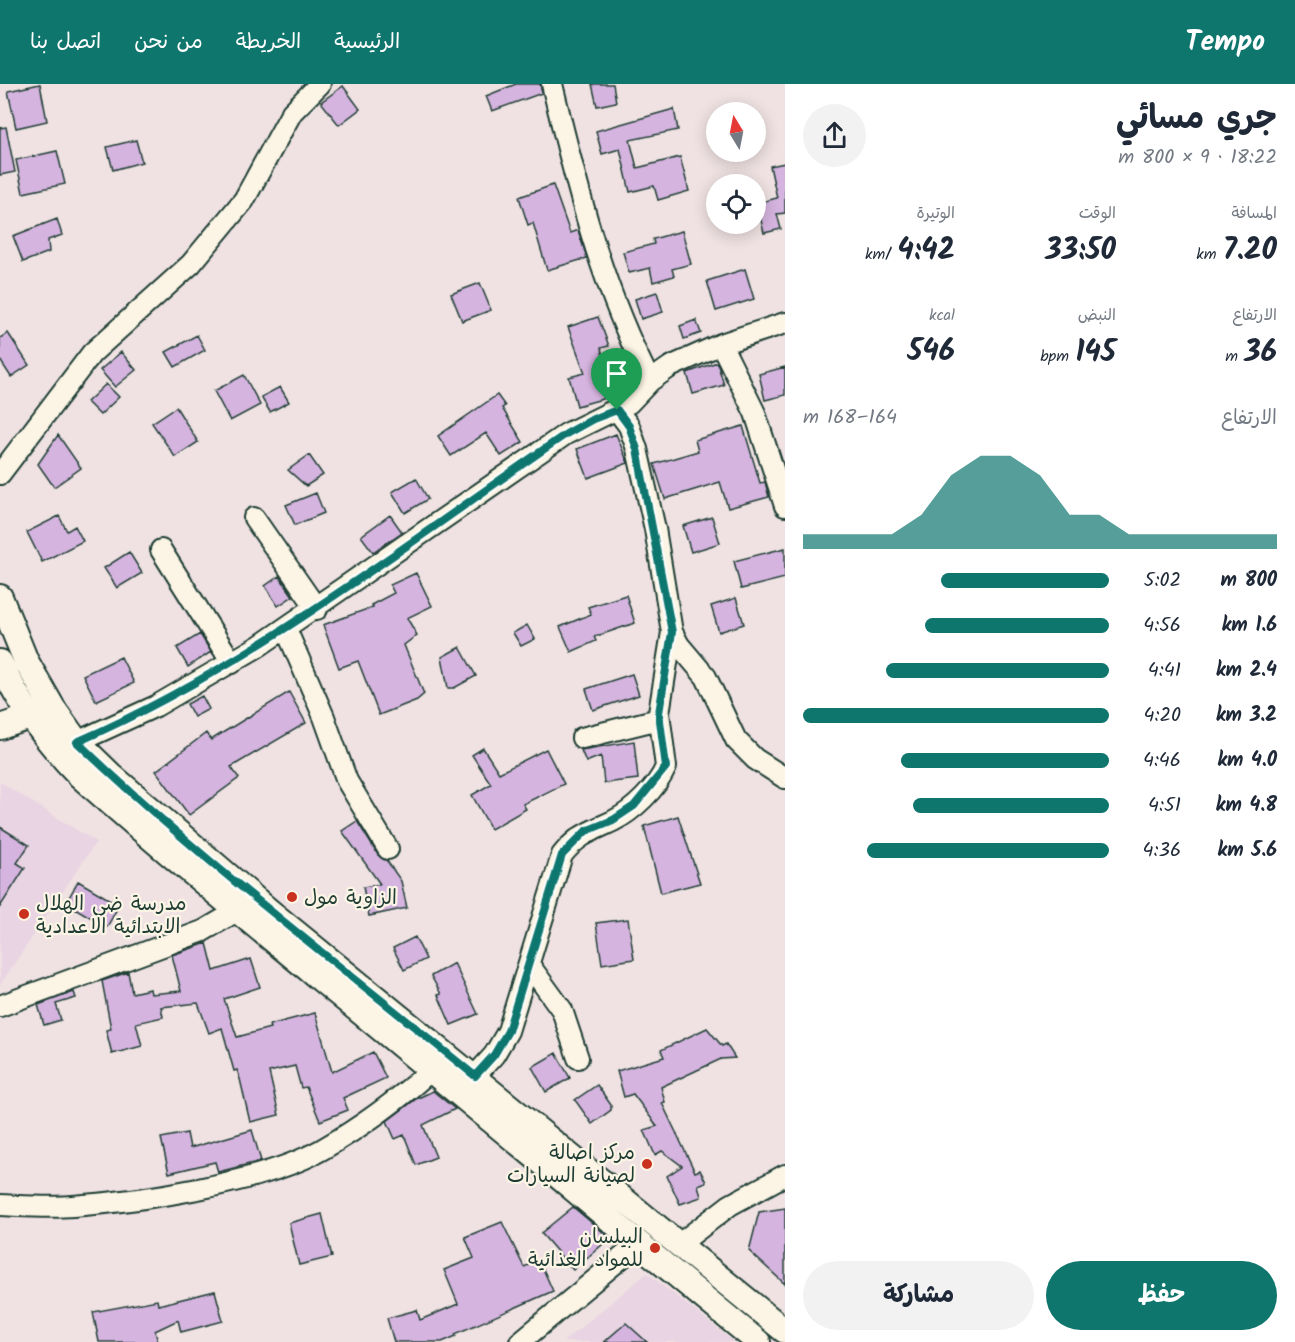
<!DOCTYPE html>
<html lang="ar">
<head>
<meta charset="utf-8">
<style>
  :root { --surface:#fff; --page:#f2f2f3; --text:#1f2937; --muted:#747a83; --accent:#0f766e }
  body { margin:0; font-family:Kalam,"Playpen Sans Arabic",sans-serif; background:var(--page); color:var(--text); direction:rtl; height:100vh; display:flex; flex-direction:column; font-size:22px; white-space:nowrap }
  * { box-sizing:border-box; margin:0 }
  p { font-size:20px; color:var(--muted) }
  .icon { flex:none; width:33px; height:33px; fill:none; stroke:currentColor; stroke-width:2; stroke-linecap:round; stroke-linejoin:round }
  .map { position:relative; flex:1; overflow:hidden; direction:ltr }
  .panel { display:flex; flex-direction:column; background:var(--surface); width:510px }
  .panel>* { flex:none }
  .needle { width:39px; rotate:350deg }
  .buttons { position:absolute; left:706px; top:18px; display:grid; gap:12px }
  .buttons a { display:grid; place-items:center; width:60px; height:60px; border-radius:50%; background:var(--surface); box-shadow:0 3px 15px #0003; font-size:30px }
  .pin { position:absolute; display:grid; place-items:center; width:51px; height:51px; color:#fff; margin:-62px -26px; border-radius:50% 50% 50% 0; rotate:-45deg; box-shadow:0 0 6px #0007 }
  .pin .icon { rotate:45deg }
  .round { display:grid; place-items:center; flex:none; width:63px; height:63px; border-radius:32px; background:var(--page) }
  .head { display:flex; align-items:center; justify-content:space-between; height:102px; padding:0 18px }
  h1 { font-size:33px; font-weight:700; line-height:45px }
  .metrics { display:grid; grid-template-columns:repeat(3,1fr); gap:9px; height:102px; padding:6px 18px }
  .metrics div { display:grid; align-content:center }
  .metrics b { font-size:30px; font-weight:700 }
  .metrics small { font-size:16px; font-weight:400 }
  .metrics p { font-size:16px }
  .chart { height:168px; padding:12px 18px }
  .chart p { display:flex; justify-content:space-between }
  .chart svg { width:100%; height:108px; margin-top:6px; fill:var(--accent); opacity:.7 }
  .action { display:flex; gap:12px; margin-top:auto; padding:12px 18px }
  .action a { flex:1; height:69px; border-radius:36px; background:var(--accent); color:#fff; font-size:24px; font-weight:700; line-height:69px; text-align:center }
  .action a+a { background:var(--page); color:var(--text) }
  ul { padding:0 18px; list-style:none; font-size:20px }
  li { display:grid; grid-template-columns:96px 72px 1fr; align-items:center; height:45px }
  li i { height:15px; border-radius:8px; background:var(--accent) }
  header { display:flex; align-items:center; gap:36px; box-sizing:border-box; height:84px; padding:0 30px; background:var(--accent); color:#fff }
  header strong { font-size:28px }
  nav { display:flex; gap:33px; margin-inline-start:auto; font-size:21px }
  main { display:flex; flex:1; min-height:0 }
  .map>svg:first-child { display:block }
  .built { fill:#e8d4e2 }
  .building { fill:#d5b4df; stroke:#1f3d34; stroke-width:1.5 }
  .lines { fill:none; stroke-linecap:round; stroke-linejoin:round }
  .minor-casing { stroke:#1f3d34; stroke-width:24 }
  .major-casing { stroke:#1f3d34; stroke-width:28 }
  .minor { stroke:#fcf5e5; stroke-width:20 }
  .major { stroke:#fcf5e5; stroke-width:24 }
  .route-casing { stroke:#fff; stroke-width:12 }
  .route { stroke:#0f766e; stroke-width:8 }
  .poi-dot { fill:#c8321e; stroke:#fcf5e5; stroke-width:2 }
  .labels { text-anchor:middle; stroke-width:4.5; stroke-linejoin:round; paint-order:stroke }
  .poi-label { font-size:20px; fill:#1f3d34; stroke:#fcf5e5; text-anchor:start }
</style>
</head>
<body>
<header>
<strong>Tempo</strong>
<nav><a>الرئيسية</a><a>الخريطة</a><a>من نحن</a><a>اتصل بنا</a></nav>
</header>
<main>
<section class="panel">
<div class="head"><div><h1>جري مسائي</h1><p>18:22 · 9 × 800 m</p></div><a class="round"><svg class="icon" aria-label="share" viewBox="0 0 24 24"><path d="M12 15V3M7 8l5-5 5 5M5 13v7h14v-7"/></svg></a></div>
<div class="metrics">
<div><p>المسافة</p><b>7.20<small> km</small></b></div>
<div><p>الوقت</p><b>33:50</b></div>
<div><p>الوتيرة</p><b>4:42<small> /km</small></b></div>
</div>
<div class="metrics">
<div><p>الارتفاع</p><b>36<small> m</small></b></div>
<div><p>النبض</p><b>145<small> bpm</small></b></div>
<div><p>kcal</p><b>546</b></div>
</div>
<div class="chart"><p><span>الارتفاع</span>164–168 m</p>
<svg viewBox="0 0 160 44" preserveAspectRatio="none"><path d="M0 44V38L10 38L20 38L30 38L40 30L50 14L60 6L70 6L80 14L90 30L100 30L110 38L120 38L130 38L140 38L150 38L160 38V44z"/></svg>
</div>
<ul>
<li><b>800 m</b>5:02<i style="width:55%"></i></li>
<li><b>1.6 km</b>4:56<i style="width:60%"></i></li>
<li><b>2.4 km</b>4:41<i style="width:73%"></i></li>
<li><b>3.2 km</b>4:20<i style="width:100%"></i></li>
<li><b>4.0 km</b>4:46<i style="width:68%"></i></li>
<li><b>4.8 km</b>4:51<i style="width:64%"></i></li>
<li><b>5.6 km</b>4:36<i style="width:79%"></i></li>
</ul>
<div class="action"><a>حفظ</a><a>مشاركة</a></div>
</section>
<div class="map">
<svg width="785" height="1258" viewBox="0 0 785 1258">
  <rect width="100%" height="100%" fill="#f0e2e3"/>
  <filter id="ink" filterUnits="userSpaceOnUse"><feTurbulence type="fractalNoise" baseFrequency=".0167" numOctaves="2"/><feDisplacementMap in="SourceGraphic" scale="12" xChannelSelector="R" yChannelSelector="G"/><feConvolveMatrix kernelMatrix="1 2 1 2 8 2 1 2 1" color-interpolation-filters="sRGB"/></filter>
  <g filter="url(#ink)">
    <path class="built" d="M0,698L96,758L0,901Z
      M647,1189L734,1258H563Z"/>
    <path class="building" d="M40,0L47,37L16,44L8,7Z
      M516,0H540L542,9L492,27L486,12Z
      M592,0H613L616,18L597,22Z
      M343,2L360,25L339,41L321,18Z
      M674,25L678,46L630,56L637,84L680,73L689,107L658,116L654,102L630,108L620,65L602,70L596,47Z
      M6,43L15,88L0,91V44Z
      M136,56L142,78L113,86L107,63Z
      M57,67L65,100L23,109L16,76Z
      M785,79V129L777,130L781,145L764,149L757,119L777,114L770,82Z
      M553,101L570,149L578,146L587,174L547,186L533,139L528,141L519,113Z
      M57,135L62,151L48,156L49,168L23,178L13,152Z
      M682,147L691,180L672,185L674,192L653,198L650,184L629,189L623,168L654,160L653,155Z
      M745,185L754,215L716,227L707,197Z
      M480,199L491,226L462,237L451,210Z
      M657,208L663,228L641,235L635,215Z
      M598,233L609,262L601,264L613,312L577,322L569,293L585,289L568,243Z
      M696,236L701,249L684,255L680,242Z
      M8,249L29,281L11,293L0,276V254Z
      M197,251L205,266L175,283L166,268Z
      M121,268L136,286L115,303L100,286Z
      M717,278L724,301L693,310L687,289Z
      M785,283V311L765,316L759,290Z
      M244,291L260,321L230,337L214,307Z
      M106,300L119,313L100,331L87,318Z
      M280,303L289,318L270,328L261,313Z
      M497,311L505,322L502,324L523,358L501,372L486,349L451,372L438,352Z
      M176,323L198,358L175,373L152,339Z
      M743,342L760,399L765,398L769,413L728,424L720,398L665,415L654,380L698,367L695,356Z
      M616,350L628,379L588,394L577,365Z
      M58,351L81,384L54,403L38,380Z
      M309,371L323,391L306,402L288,386Z
      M416,394L428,415L405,429L392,408Z
      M316,409L324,429L295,441L286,421Z
      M390,431L402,448L373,468L361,452Z
      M59,432L67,447L75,442L83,457L42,478L27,448Z
      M712,433L720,459L691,468L683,442Z
      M785,464V494L741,505L734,477Z
      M129,468L142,489L117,504L104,484Z
      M416,489L432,522L407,534L417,551L404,561L424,610L417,616L379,631L358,577L339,584L323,541L373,523L371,521L394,509L390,501Z
      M279,492L293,512L278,522L265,502Z
      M626,511L635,539L594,553L596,557L571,568L560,543L591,530L588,523Z
      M736,514L744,540L719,548L711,522Z
      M527,541L535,555L521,562L513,549Z
      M200,550L211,568L188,583L177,564Z
      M460,563L476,592L454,604H448L442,573Z
      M121,573L134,599L96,617L83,591Z
      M632,590L639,611L593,626L586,605Z
      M289,608L306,639L231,683L239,694L189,731L156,687L206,649L211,656Z
      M202,612L209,625L194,633L187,620Z
      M634,657L638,695L604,699L601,672L586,678L581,666Z
      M483,664L499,689L546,665L564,700L523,720L526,725L491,745L472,711L491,700L472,671Z
      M678,732L700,799L661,809L644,742Z
      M357,737L378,771L387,777L401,797L407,824L369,832L363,803L380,800L342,747Z
      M0,743L29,761L17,779L25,784L0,823Z
      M78,797L119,821L107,843L66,819Z
      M628,835L634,875L602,880L596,839Z
      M415,853L426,875L404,886L393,864Z
      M207,859L214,887L251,875L260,903L224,915L237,953L270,944L269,941L315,929L332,988L373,968L386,994L343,1014L348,1026L320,1037L306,1003L301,1004L295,982L269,988L279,1031L250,1038L240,995L237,986L234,987L222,944L209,949L198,919L161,923L163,933L136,939L142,962L112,970L106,946L111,945L102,897L128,888L132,909L150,905L151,910L181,907L172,871Z
      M454,879L478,930L451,941L438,911L441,910L431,892Z
      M74,908L76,914L56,920L61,936L44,941L38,921Z
      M707,944L722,962L726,960L735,974L721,975L661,1003L665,1018L662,1019L695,1088L700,1086L706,1098L698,1101L701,1113L680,1120L667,1092L682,1082L662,1067L655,1071L644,1046L657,1042L633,1010L624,1013L617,987L664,973L661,966Z
      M556,969L570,994L546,1008L532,983Z
      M597,1001L611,1021V1026L592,1040L575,1016Z
      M433,1007L455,1025L423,1041L436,1073L416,1081L404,1051L395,1055L387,1037L416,1015Z
      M252,1046L261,1077L218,1088L215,1078L169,1089L161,1054L187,1049L190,1064Z
      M573,1123L610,1154L573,1186L541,1149Z
      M785,1124V1200L749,1167L759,1128Z
      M322,1130L332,1173L299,1181L289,1139Z
      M502,1138L524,1183L539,1176L553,1207L455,1250L456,1252L442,1258H394L387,1234L417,1226L420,1236L458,1220L444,1186L474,1174L465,1153Z
      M215,1207L223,1237L181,1248L178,1236L155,1247L158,1258H99L93,1228L157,1216L158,1221Z
      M626,1239L647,1258H604Z"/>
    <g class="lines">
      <defs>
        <path id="minor" d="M552,0C577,104 601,202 650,297
          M721,260L755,329L785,422
          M617,326L629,342L637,365L655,445L672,548L679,561L706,593L736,656L755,675L785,694
          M0,390L92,269L191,180L244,116L292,28L320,0
          M254,434L317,525
          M161,466L232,579
          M286,545L324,633L347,697L388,765
          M582,654L659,635
          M77,658L156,622L259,562L566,350L629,319L650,297L670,283L721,260L785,239
          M530,882L562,926L578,974
          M0,922L203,847L237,827
          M475,992L494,971L508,947L562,771C579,750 590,748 613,737C633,727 657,704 666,683L659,629L672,548
          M0,1121C24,1122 49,1124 73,1122C141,1117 262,1099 321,1066C360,1044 398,1016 431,986
          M678,1161L730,1121L785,1091
          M520,1258L637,1161"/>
        <path id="major" d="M0,513L26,577L53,624L77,658L111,691L268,826L785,1247
          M0,578C19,619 48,659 79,691C200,799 327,899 451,1003C554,1088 655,1174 758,1258
          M0,643L45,628"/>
      </defs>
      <use href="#minor" class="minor-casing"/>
      <use href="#major" class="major-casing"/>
      <use href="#minor" class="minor"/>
      <use href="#major" class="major"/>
    </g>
  </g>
  <g class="lines" filter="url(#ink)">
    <defs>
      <path id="route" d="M617,326L629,342L637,365L672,548L659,629L666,683L634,722L613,736L586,747L562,771L508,947L494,971L475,992C341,882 202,778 77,658C255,580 407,459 566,350L593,335Z"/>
    </defs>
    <use href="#route" class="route-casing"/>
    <use href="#route" class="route"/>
  </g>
  <g class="poi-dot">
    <circle cx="292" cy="813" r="6"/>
    <circle cx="24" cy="830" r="6"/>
    <circle cx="647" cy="1080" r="6"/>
    <circle cx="655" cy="1164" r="6"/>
  </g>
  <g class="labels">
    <g class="poi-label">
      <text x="304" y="820">الزاوية مول</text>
      <text x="36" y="826">مدرسة ضي الهلال<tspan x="36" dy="23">الابتدائية الاعدادية</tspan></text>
      <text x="635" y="1075" text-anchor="end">مركز اصالة<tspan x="635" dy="23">لصيانة السيارات</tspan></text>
      <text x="643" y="1159" text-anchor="end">البيلسان<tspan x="643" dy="23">للمواد الغذائية</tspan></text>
    </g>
  </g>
</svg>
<div class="buttons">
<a><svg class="needle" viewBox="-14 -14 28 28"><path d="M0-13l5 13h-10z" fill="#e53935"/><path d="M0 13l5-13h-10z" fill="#747a83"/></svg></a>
<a><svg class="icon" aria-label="locate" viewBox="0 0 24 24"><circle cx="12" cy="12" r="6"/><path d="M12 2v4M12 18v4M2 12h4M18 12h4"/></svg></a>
</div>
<div class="pin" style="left:617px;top:326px;background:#1e9e55"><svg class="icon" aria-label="arrive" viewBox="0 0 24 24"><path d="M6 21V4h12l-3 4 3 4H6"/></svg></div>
</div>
</main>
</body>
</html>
